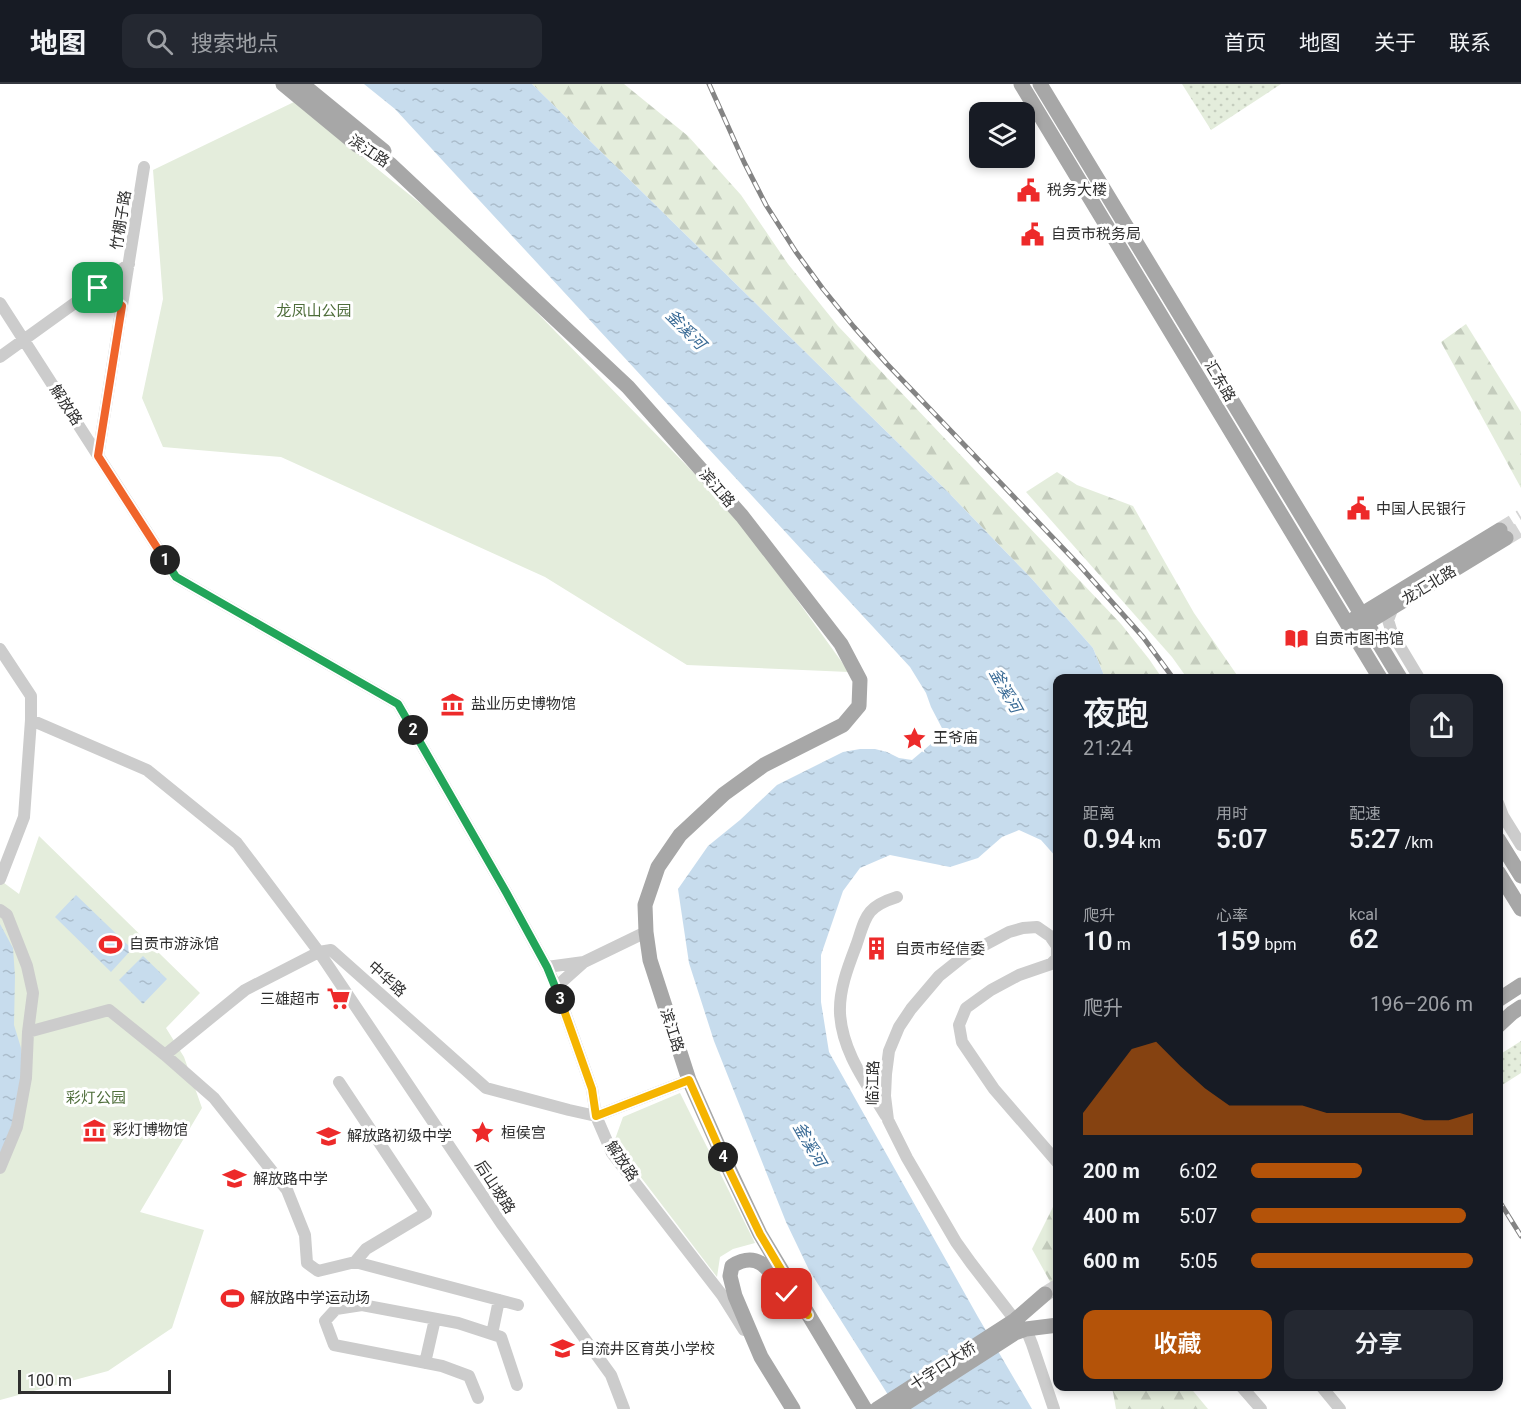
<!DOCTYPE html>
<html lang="zh">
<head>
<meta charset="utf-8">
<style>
  :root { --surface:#171b24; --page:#242831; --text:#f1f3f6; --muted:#9ea1a6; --line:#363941; --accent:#b45309 }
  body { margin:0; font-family:Roboto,"Noto Sans SC",sans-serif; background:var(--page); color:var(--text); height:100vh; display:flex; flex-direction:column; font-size:22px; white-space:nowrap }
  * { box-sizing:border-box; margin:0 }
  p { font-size:20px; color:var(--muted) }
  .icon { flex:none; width:33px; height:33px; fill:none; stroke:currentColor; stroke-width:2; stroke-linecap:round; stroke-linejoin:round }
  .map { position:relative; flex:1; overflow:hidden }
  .sheet { position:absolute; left:1053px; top:590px; width:450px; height:717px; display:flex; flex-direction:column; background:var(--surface); border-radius:12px; box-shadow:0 3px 9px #0003 }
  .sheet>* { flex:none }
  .fabs { position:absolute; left:969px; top:18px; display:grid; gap:12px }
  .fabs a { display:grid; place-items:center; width:66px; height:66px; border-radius:12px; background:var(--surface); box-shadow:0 3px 9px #0003; font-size:30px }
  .scale { position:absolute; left:18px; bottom:15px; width:153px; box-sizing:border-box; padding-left:6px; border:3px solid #2f2f2f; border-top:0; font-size:16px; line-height:21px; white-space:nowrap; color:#2f2f2f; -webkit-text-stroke:4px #fff; paint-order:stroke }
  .pin { position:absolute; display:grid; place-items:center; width:51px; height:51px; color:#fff; margin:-26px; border-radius:12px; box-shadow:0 3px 9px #0006 }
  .km { position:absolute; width:30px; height:30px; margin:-15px; border-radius:50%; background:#222; color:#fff; font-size:16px; line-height:30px; text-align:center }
  .round { display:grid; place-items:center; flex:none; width:63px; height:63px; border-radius:12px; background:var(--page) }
  .head { display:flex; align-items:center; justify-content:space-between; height:102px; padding:0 30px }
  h1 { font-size:33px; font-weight:600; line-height:45px }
  .figures { display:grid; grid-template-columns:repeat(3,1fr); gap:9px; height:102px; padding:6px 30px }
  .figures div { display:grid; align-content:center }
  .figures b { font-size:26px; font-weight:600 }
  .figures small { font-size:16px; font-weight:400 }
  .figures p { font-size:16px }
  .chart { height:168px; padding:12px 30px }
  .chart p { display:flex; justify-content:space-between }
  .chart svg { width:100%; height:108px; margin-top:6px; fill:var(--accent); opacity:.7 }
  .cta { display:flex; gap:12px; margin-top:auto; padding:12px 30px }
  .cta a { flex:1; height:69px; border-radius:12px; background:var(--accent); color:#fff; font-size:24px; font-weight:600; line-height:69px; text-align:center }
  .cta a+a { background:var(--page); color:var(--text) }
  ul { padding:0 30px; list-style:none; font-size:20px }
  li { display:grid; grid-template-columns:96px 72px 1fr; align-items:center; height:45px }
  li i { height:15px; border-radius:8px; background:var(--accent) }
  header { display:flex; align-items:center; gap:36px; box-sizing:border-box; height:84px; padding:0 30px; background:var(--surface); border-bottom:2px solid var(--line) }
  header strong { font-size:28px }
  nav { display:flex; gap:33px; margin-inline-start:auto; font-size:21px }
  .search { width:420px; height:54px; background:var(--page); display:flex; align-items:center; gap:15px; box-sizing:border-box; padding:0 21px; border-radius:12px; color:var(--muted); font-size:22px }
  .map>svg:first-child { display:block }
  .grass { fill:url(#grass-dots) }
  .forest { fill:url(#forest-firs) }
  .park { fill:#e4eddc }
  .water { fill:url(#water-ripples) }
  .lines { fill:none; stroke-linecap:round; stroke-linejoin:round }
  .major-tunnel { stroke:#d5d5d5; stroke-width:15; stroke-dasharray:15 8; stroke-linecap:butt }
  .minor { stroke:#ccc; stroke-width:12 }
  .major { stroke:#a7a7a7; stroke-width:15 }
  .rail-casing { stroke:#848484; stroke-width:5 }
  .rail { stroke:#fff; stroke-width:3; stroke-dasharray:9; stroke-linecap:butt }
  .split-1-casing { stroke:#fff; stroke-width:12 }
  .split-2-casing { stroke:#fff; stroke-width:12 }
  .split-3-casing { stroke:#fff; stroke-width:12 }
  .split-4-casing { stroke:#fff; stroke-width:12 }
  .split-5-casing { stroke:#fff; stroke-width:12 }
  .split-1 { stroke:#f0652b; stroke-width:8 }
  .split-2 { stroke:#22a559; stroke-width:8 }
  .split-3 { stroke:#22a559; stroke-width:8 }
  .split-4 { stroke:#f5b400; stroke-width:8 }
  .split-5 { stroke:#f5b400; stroke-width:8 }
  .labels { text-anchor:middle; stroke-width:6; stroke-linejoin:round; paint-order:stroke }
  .street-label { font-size:15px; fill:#2f2f2f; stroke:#fff }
  .poi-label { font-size:15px; fill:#2f2f2f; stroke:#fff; text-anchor:start }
  .park-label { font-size:15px; fill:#4e6d3a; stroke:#fff }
  .water-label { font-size:16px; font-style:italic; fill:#396a95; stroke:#fff }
</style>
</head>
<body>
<header>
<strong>地图</strong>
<div class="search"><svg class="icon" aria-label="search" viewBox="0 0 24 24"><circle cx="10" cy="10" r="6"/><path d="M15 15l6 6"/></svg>搜索地点</div>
<nav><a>首页</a><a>地图</a><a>关于</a><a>联系</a></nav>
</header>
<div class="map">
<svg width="1521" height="1325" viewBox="0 0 1521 1325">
  <defs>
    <pattern id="grass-dots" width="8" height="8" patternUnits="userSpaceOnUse" patternTransform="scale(1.5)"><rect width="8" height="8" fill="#e4eddc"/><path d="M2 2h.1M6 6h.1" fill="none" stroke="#c4ccbd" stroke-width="1.8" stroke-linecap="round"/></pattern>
    <pattern id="forest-firs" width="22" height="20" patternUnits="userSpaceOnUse" patternTransform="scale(1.5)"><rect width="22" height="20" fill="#e4eddc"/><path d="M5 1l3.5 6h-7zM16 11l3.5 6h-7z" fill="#c4ccbd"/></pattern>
    <pattern id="water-ripples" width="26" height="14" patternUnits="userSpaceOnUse" patternTransform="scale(1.5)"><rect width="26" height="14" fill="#c7dced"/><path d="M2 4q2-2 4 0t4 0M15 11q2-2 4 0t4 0" fill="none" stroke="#abbdcc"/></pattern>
  </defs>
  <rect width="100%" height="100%" fill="#fff"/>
  <path class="grass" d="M1182,0H1281L1211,46Z
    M1521,957V989L1499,1003V971Z"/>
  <path class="forest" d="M532,0H624L688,52L741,111L788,180L838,242L1121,540L1149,575L1162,594H1105L1093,564L1032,495L944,404Z
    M1466,240L1521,328V404L1441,258Z
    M1057,388L1077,401L1133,422L1194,529L1239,594H1187L1172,573L1026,408Z
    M1057,1115V1210L1032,1165Z
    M1110,1302H1189L1208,1325H1116L1113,1308Z"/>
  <path class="park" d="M294,18L466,156L738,434L849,588L687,581L545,493L281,373L163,363L142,314L163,215L153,86Z
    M39,752L200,909L166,944L184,973L202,1024L140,1128L204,1146L172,1244L108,1287L0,1316V796L19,810Z
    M680,1009L755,1159L733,1165L720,1173L717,1193L614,1058L623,1033Z"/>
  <path class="water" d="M364,0H532L944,404L1032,495L1093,564L1105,594H1058L1057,774L1041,756L1019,746L1002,753L978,774L950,783L890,771L860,784L843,807L821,871V918L829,968L978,1233L1032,1325H897L809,1186L786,1138L714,957L689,879L678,805L708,762L740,736L777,701L843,668L860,665H875L887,668L899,674L912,676L938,654L944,648L931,623L926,609L910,583L395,25Z
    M76,811L132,865L111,888L55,833Z
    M0,840L13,864L15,892L14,941L21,964V1000L12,1040L0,1073Z
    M143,872L167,895L143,920L119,896Z"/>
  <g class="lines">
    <path class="major-tunnel" d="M1500,446L1521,433
      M1506,454L1521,445
      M1045,1210L1058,1202"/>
    <path class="minor" d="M97,204L122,222
      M0,219L176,493L398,620L506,808L547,883L556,903L592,1005L596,1032L612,1069L722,1211L744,1246
      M0,273L129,180
      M98,372L144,83
      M1393,523L1388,536L1392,549L1419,594
      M0,565L31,612V636L24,733L0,795
      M31,636L147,686L237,759L319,868L501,1139L611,1291L624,1325
      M1498,719L1503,732L1521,761
      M0,826L7,831L27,882L33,909L28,948L26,994L17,1043L0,1084
      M584,878L646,848
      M547,883L584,878L556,903
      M28,948L109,926L165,971L214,1014L287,1106L305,1151L307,1179L318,1187L355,1178L366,1165L426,1129L339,998
      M165,971L245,906L319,868L331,866L486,1004L569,1026L596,1032L689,996
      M886,1032C867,1000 842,968 840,929C839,906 848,883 856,862C866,833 865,823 897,813
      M355,1178L518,1221
      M1015,1236L971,1179L956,1158L907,1074L888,1036L885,1012L886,990L889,967L899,943L911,925L939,892L964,872L1009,848L1023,844L1037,843L1050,852L1057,862V874L1051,880L1019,891L991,906L966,924L959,941L962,958L994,1005L1058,1079
      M1026,1245L1032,1260L1054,1325
      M492,1250L499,1216
      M425,1279L435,1235
      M1241,1302L1261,1325
      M1321,1302L1340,1325
      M478,1314L469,1292L442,1282L334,1261L325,1237L336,1225L362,1221L458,1239L501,1253L517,1301"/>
    <path class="major" d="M283,0L357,61L390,80L628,303L742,432L841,560L860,596L859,622L843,641L764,681L724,710L680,751L658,783L645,821L646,848L650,876L689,996L721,1068L760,1150L865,1325
      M302,0L384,67
      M1021,0L1380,594
      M1040,0L1400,594
      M1354,535L1500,446
      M1360,543L1506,454
      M1498,755L1521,792
      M1498,788L1521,825
      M1498,916L1521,901
      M1498,942L1512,929L1521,923
      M787,1211C771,1190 761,1164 732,1182L730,1192L735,1212L761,1273L793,1325
      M877,1325L1015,1236L1045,1210
      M897,1325L1015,1249L1026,1245L1058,1241"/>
    <defs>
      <path id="rail" d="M709,0L744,78L766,121L796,168L823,205L854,243L887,280L1080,482L1143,553L1173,594
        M1498,1115L1521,1152"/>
    </defs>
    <use href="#rail" class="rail-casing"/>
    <use href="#rail" class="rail"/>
  </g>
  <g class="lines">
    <defs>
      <path id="split-1" d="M98,204L122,222L98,372L165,476"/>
      <path id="split-2" d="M165,476L176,493L398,620L413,646"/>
      <path id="split-3" d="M413,646L506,808L547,883L560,915"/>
      <path id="split-4" d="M560,915L592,1005L596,1032L689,996L723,1073"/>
      <path id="split-5" d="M723,1073L760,1150L808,1231L787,1210"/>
    </defs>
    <use href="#split-1" class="split-1-casing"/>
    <use href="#split-2" class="split-2-casing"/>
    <use href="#split-3" class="split-3-casing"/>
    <use href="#split-4" class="split-4-casing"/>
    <use href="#split-5" class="split-5-casing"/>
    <use href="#split-1" class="split-1"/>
    <use href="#split-2" class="split-2"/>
    <use href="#split-3" class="split-3"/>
    <use href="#split-4" class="split-4"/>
    <use href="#split-5" class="split-5"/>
  </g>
  <defs>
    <symbol id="civic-bare" viewBox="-9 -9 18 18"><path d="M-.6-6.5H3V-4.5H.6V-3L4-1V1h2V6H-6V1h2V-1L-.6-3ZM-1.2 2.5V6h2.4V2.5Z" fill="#ed2a2a" stroke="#fff" stroke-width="2.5" paint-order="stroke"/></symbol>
    <symbol id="library-bare" viewBox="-9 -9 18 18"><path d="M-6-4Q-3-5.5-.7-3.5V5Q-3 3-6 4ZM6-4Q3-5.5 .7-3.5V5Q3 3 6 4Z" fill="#ed2a2a" stroke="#fff" stroke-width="2.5" paint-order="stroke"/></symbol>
    <symbol id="museum-bare" viewBox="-9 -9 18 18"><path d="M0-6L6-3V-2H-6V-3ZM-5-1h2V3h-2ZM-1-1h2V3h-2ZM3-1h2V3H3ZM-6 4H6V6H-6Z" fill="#ed2a2a" stroke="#fff" stroke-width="2.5" paint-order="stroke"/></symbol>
    <symbol id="sight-bare" viewBox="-9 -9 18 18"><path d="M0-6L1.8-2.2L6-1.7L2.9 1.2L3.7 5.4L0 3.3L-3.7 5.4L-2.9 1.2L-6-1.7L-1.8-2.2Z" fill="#ed2a2a" stroke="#fff" stroke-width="2.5" paint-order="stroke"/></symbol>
    <symbol id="stadium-bare" viewBox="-9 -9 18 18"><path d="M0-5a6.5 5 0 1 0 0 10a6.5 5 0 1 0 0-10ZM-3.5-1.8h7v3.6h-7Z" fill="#ed2a2a" stroke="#fff" stroke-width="2.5" paint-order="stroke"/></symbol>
    <symbol id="building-bare" viewBox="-9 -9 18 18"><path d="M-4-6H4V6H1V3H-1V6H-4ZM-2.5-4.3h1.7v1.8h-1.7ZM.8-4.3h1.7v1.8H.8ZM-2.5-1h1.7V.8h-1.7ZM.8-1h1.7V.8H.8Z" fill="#ed2a2a" stroke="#fff" stroke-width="2.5" paint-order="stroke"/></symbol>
    <symbol id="supermarket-bare" viewBox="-9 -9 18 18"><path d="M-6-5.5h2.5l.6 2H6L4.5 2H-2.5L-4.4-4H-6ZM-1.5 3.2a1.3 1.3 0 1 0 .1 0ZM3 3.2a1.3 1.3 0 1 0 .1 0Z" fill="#ed2a2a" stroke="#fff" stroke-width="2.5" paint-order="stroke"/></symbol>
    <symbol id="school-bare" viewBox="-9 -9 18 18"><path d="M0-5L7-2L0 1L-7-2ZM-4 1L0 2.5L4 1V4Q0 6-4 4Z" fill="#ed2a2a" stroke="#fff" stroke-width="2.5" paint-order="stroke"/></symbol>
  </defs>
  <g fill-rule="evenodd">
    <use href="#civic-bare" x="1012" y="90" width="33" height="33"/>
    <use href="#civic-bare" x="1016" y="134" width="33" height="33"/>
    <use href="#civic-bare" x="1342" y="408" width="33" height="33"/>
    <use href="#library-bare" x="1280" y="538" width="33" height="33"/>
    <use href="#museum-bare" x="436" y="604" width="33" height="33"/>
    <use href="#sight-bare" x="898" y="638" width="33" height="33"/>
    <use href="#stadium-bare" x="94" y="844" width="33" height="33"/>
    <use href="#building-bare" x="860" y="848" width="33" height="33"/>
    <use href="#supermarket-bare" x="322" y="898" width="33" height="33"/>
    <use href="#museum-bare" x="78" y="1030" width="33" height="33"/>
    <use href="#sight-bare" x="466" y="1032" width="33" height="33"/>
    <use href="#school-bare" x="312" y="1036" width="33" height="33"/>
    <use href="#school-bare" x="218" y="1078" width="33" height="33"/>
    <use href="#stadium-bare" x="216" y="1198" width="33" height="33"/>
    <use href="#school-bare" x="546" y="1248" width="33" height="33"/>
  </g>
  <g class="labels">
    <g class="street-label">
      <text transform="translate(369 67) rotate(34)" y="5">滨江路</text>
      <text transform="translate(121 136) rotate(-81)" y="5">竹棚子路</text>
      <text transform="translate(1220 297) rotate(59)" y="5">汇东路</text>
      <text transform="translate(66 321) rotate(57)" y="5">解放路</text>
      <text transform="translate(717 404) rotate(49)" y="5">滨江路</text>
      <text transform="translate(1429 501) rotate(-31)" y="5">龙汇北路</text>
      <text transform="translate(387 895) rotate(42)" y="5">中华路</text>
      <text transform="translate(672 946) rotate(72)" y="5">滨江路</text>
      <text transform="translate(873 999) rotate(-89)" y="5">临江路</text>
      <text transform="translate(622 1077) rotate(56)" y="5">解放路</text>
      <text transform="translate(495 1103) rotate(57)" y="5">后山坡路</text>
      <text transform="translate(943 1282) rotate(-33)" y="5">十字口大桥</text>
    </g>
    <g class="poi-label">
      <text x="1047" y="111">税务大楼</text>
      <text x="1051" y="155">自贡市税务局</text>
      <text x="1376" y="430">中国人民银行</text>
      <text x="1314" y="560">自贡市图书馆</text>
      <text x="471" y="625">盐业历史博物馆</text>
      <text x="933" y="659">王爷庙</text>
      <text x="129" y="865">自贡市游泳馆</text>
      <text x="895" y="870">自贡市经信委</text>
      <text x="320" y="920" text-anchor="end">三雄超市</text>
      <text x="113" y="1051">彩灯博物馆</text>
      <text x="501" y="1054">桓侯宫</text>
      <text x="347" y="1057">解放路初级中学</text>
      <text x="253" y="1100">解放路中学</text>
      <text x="250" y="1219">解放路中学运动场</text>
      <text x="580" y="1270">自流井区育英小学校</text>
    </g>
    <g class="park-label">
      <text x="314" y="232">龙凤山公园</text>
      <text x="96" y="1019">彩灯公园</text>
    </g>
    <g class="water-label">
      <text transform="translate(686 245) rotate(45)" y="6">釜溪河</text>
      <text transform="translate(1006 606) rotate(61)" y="6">釜溪河</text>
      <text transform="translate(810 1060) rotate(60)" y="6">釜溪河</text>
    </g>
  </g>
</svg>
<div class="fabs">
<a><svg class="icon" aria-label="layers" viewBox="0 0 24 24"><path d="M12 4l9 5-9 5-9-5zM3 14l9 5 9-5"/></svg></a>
</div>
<div class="scale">100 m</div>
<div class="pin" style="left:98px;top:204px;background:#1e9e55"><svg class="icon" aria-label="arrive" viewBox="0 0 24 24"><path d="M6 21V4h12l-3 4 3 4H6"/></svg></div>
<div class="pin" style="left:787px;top:1210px;background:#d93025"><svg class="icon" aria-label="check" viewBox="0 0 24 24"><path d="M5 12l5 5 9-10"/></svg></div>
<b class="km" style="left:165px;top:476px">1</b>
<b class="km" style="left:413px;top:646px">2</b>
<b class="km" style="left:560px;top:915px">3</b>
<b class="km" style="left:723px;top:1073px">4</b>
<section class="sheet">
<div class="head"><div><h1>夜跑</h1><p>21:24</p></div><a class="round"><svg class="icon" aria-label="share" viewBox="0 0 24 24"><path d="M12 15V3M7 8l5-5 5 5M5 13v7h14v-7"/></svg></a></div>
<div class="figures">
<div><p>距离</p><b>0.94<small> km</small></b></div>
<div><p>用时</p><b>5:07</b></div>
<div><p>配速</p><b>5:27<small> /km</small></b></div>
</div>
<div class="figures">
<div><p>爬升</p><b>10<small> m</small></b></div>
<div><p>心率</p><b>159<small> bpm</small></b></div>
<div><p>kcal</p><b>62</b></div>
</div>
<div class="chart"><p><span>爬升</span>196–206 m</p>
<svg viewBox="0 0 160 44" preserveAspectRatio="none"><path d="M0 44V35L10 22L20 9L30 6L40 16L50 25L60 32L70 32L80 32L90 32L100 35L110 35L120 35L130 35L140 38L150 38L160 35V44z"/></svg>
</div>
<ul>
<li><b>200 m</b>6:02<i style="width:50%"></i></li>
<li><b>400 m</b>5:07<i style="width:97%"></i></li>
<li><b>600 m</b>5:05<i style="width:100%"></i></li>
</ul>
<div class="cta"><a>收藏</a><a>分享</a></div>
</section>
</div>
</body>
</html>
